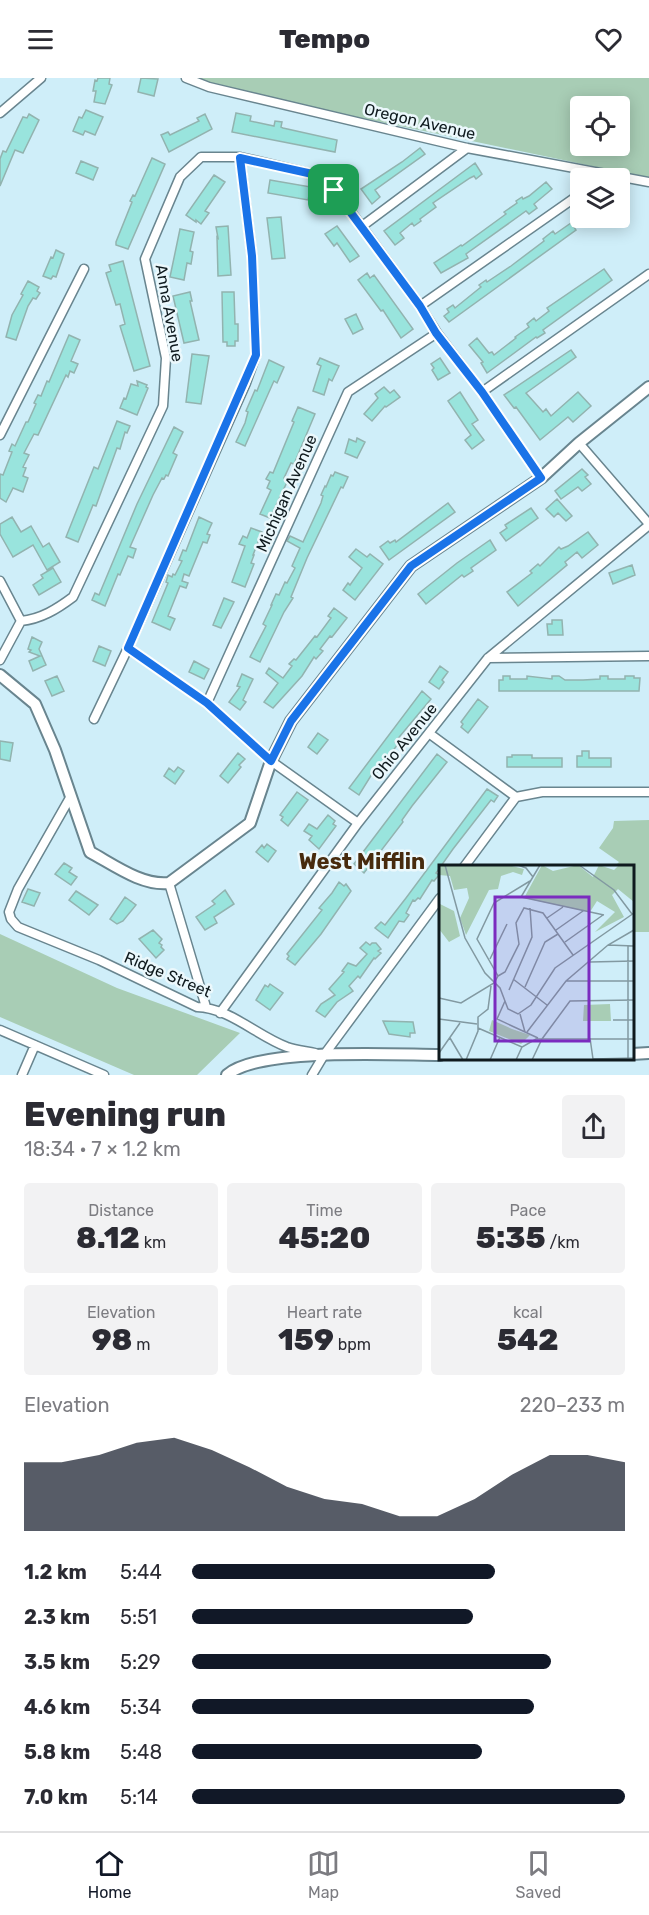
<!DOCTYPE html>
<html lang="en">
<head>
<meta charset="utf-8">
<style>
  :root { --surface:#fff; --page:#f2f2f3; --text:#2b2b33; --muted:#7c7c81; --line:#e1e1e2; --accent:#111827 }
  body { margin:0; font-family:Rubik,sans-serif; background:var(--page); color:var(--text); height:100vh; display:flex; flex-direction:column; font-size:22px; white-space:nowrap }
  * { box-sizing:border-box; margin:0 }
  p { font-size:20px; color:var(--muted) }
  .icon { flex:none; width:33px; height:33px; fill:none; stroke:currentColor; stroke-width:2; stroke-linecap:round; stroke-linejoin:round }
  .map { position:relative; height:997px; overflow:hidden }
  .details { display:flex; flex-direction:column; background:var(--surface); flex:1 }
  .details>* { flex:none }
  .tools { position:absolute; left:570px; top:18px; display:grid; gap:12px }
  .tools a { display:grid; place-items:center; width:60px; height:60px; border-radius:6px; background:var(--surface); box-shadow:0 3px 15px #0003; font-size:30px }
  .pin { position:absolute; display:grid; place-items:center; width:51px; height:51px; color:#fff; margin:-26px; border-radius:12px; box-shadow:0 3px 9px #0006 }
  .round { display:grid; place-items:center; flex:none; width:63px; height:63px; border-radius:6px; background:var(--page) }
  .overview { display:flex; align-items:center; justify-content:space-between; height:102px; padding:0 24px }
  h1 { font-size:33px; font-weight:800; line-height:45px }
  .figures { display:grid; grid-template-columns:repeat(3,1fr); gap:9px; height:102px; padding:6px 24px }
  .figures div { display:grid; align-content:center; border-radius:6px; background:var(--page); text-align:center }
  .figures b { font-size:30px; font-weight:800 }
  .figures small { font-size:16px; font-weight:400 }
  .figures p { font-size:16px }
  .chart { height:168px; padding:12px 24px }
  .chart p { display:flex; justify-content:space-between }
  .chart svg { width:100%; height:108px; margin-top:6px; fill:var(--accent); opacity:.7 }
  ul { padding:0 24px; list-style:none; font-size:20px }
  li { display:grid; grid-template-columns:96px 72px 1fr; align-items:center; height:45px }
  li i { height:15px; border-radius:8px; background:var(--accent) }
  header { display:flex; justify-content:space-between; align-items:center; height:78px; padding:0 24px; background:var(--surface); font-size:27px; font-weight:800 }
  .tab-bar { display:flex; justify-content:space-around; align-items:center; height:84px; border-top:2px solid var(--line); background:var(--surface); font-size:16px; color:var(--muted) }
  .tab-bar a { display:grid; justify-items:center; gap:3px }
  .tab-bar .selected { color:var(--accent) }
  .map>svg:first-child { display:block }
  .green { fill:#a8cdb5; fill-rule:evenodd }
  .building { fill:#99e4dd; stroke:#92b3af; stroke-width:1.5 }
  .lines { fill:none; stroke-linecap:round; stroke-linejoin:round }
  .minor-casing { stroke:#69858f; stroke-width:11 }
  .tertiary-casing { stroke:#69858f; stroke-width:14 }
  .minor { stroke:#fff; stroke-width:8 }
  .tertiary { stroke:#fff; stroke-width:10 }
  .route-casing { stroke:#fff; stroke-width:12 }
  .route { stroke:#1a73e8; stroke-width:8 }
  .labels { text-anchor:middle; stroke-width:5; stroke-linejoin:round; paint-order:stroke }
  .street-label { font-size:16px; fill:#0f1a1e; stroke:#ebf8fc }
  .district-label { font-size:22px; font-weight:bold; fill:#472a0d; stroke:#ebf8fc }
  .inset-road { fill:none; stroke:#8299a1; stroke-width:1.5 }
  .view { fill:#7b2cbf; fill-opacity:0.15; stroke:#7b2cbf; stroke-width:3 }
  .inset-edge { fill:none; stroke:#0f1a1e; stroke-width:3 }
</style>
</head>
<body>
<header><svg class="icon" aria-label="menu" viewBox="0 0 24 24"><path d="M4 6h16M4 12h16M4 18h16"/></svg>Tempo<svg class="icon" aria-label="heart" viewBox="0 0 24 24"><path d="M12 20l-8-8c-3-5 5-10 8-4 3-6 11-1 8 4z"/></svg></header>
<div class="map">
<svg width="649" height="997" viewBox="0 0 649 997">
  <rect width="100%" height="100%" fill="#cfeef9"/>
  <path class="green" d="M191,0H649V100L199,6ZM580,28H620V68H580Z
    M649,742V854H633L632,789L615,788L619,784L599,770L613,750L614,743Z
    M0,856L117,910L240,955L197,997H134L0,939Z"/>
  <path class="building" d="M98,0H110L109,6L112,7L105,26L94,24L96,13H93L95,2L97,3Z
    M141,0L158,1L154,18L138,14Z
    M86,32L103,39L95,57L85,53L83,57L73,53L79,39L82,40Z
    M236,35L251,38L250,43L274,48L275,43L282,44L281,49L283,50L337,62L335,74L232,54Z
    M29,36L39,42L23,75L15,72L0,108V81L3,73L6,74L23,39L27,40Z
    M205,36L212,51L169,74L161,57L168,54L170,57L199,43L197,40Z
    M420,70L425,76L375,112L380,119L372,126L361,111L402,84Z
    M152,80L165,86L128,171L116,167V164L132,124L130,123L133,117L135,118Z
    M81,83L98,90L93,102L76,95Z
    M475,85L482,96L476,101L474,98L470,100L433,125L436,129L420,141L421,143L414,148L412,145L400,155L404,160L395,167L384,153Z
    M214,97L225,104L205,133L209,135L201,146L196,142V144L186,137Z
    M270,102L311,109L308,122L268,115Z
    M546,104L552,111L534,126L537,130L529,136L526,133L466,176L468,180L441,195L434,185L461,167L462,168L506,136L504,134L517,125L516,123L522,119L523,121L529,118Z
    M281,139L285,180L272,181L267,140Z
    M571,145L576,152L449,244L444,238L449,234L447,231L453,227L455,230L481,209L479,207L486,202L487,204L511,188L544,163L543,161L553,153L555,156Z
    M228,148L231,197L218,198L217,159L218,160L216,149Z
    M337,148L359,178L350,184L337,165L334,168L325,156Z
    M180,151L194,154L190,173L193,174L191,186L187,185L184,202L170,199Z
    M56,172L64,176L56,199L53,198L51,201L43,198L51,179L53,180Z
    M123,183L150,288L134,293L120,248L125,246L120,226L116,227L106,195L111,193L109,187Z
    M604,191L612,202L543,252L545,255L537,260L536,259L487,295L481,285L483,284L469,267L477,260L489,275L492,274L494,277L516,260L515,259L529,249L527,246L534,240L536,243L549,233L547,230Z
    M367,195L370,200L374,197L413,251L401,260L383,232L381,233L358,202Z
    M28,203L39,209L37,213L40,215L36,221L33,220L28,228L16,262L6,259L12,237L23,217L21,216Z
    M190,214L192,223H190L199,262L184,265L173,218Z
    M222,214H234L235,246H238V263H235V268H227V264H223Z
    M356,236L363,251L353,256L345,241Z
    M69,257L80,262L71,283L78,286L74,295L70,293L68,299L66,297L38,357L34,356L24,375L29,377L23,389L26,390L23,398L28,400L23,414L13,410L6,424L0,420V396L3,397L12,374L9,373L12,366L15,368L26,344H28L36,326L34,325L38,317L41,318L47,303L49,304Z
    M571,272L576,279L526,315L543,334L546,331L551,338L578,314L591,328L573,344L568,339L540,362L516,329L514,330L504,317Z
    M192,276L209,278L201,326L186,324Z
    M320,280L339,288L332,303L329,301L324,317L313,313L321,288L317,286Z
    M440,280L450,295L438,302L432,292L434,290L431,286Z
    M269,282L284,289L277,305L274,303L273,305L245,368L236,364L245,345L248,334L246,333L255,312L257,313Z
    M137,303L147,307L146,309L148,310L137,337L120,330L124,320L126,321L131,306L138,308Z
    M384,309L390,315L394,312L400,319L386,329L385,328L372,343L364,336L378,320L375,316Z
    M460,314L478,342L472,346L484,362L472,371L465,362L471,357L448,323Z
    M298,329L315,336L294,386L291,385L284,400L288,402L270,440L260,436L271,412L267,410L270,403L266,401L270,394L273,395L294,344L292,343Z
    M117,343L130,348L127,355L125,354L120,371L117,370L96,428L93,427L78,464L66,459L94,389L98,391Z
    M174,349L183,354L173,375L177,377L168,398L166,397L164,401L162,400L153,417L130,469L136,471L133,480L128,478L120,497L118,496L105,528L92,522L95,515L99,517L137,426Z
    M357,360L365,364L357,380L345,375L349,361L356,364Z
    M582,391L588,397L585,399L591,406L582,413L578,409L561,421L555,413Z
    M335,394L348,399L343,410L341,409L307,480L291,519L293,520L284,534L260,584L250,579L266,548L263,546L272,527H271L276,516L279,517L285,504L287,505L295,490L292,488L300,470L287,463L290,458L303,464L321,425L323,418L321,417L325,408L326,409L331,397L333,398Z
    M557,421L572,438L566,443L558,435L554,439L546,431Z
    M448,425L455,434L389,482L380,469L388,463L390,465L395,462L396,464Z
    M531,430L538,440L506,463L500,455L507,450L505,447Z
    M12,439L21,454L31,448L43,469L49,465L60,484L47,492L33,467L13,479L0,456V446Z
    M199,439L212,445L207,456L210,457L207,465L203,464L189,498L184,496L182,503L188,505L186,510L180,508L168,538L175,541L170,552L152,544L168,505L166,504L168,497L172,499L173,496L175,497L182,483L179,482L183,472L186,473Z
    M251,450L262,454L253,477H254L251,485L254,486L245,509L232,504L245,468L239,466L243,458L247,460Z
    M588,454L598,467L582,480L577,474L565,484L567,487L518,528L507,514L532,495L530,493L538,486L540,488L559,469L561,471L568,468Z
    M490,462L496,472L471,490L473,493L464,499L462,497L426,526L418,516L457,485Z
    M356,471L367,479L370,476L383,486L355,522L343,512L348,505L350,507L362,490L349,479Z
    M632,487L635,497L613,506L609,495Z
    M53,490L61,504L39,517L33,507L43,500L41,497Z
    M224,520L234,524L221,550L213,547Z
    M334,530L347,540L332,559L330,558L320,571L323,573L316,581L314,579L302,598L273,630L264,624L278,605L266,595L269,590L283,600L292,588L289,586L294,581L296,582L315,558L317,559L331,540L328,538Z
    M552,542H562L563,557H548L547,546H552Z
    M32,559L42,564L39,571L46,587L33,593L29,583L40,578L29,574L31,572L28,571Z
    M99,568L111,573L105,588L93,583Z
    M194,583L209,591L204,601L189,594Z
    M440,588L448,594L442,602L444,604L439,611L429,604Z
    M242,596L253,601L243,622L246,624L240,632L229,624L240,609L237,608Z
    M57,598L64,613L52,618L45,603Z
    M503,598H510V601H527V598L552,601V598H559L565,602H583L600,601V598H608V601H625V598H634V600H640L639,613H499V602H503Z
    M422,613L431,621L395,664L398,666L374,698L372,696L359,717L349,710Z
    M478,621L488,629L468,655L461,649L463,646L461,644Z
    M318,655L328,662L317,676L308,669Z
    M0,663L13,665L10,683L0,681Z
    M582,673H589V680H611V689H577V678H582Z
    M238,675L245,681L239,687L241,689L228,705L220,698Z
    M437,676L447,684L412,728L402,742L403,744L364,795L354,786Z
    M512,677H532V680H562V689H507V679H512Z
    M178,689L184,693L175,706L164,698L169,690L174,694Z
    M487,711L498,718L494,724L491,722L453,771L436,795L439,797L434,803L432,802L420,821L418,820L415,823L413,822L406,835L409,837L404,844L399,843L388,860L375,850L381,844L385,847L406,820Z
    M297,714L308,722L288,748L281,742L283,739L280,737Z
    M328,737L335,743L333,746L336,748L319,771L309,762L312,758L304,753L309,746L317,751Z
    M267,766L276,773L268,784L256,774L262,767L264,770Z
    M64,785L72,790L69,794L77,799L71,807L55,796Z
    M339,804L344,808L346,806L351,813L321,856L295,887L287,881L289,878L287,876L322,832L319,830L332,815Z
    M28,811L40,815L34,828L22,824Z
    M225,812L234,826L214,839L217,845L205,852L196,839L215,826L212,823Z
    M76,813L98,827L89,837L69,822Z
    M125,819L136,827L123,843L117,846L110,841Z
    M153,852L162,861L159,865L162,867L161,869L164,872L156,880L139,861Z
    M366,864L370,867L372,865H376L381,871L378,873L381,875L375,881L374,880L360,900L358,898L349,908L353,913L337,924L325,939L316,933L321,926L335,917L329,911L344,894L342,893L348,885L356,888L367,876L360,870Z
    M270,906L283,915L270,932L256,922L265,907L268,909Z
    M383,943L413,944L415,955H410V959L389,956Z"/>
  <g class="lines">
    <defs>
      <path id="minor" d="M186,0L209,9L467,70L649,104
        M0,35L41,0
        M361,149L467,70
        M420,228L580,116
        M482,314L649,196
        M0,357L84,191
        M579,365L649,446
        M0,503L21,543L0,582
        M21,543C41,541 57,531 73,519L163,328L166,280L145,181L180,99L201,79H240L317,97L335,112L420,228L437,255L482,314L541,400
        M128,570L207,625L271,683L358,745
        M488,580L649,578
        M207,625L348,314L437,255
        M94,641L128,570L246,305L256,277L252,178L240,79
        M430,656L516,719
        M71,718L18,811L9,834L11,841L18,849L99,882L197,929C230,930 257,958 287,969C296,972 306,973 315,975
        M464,789L516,719L542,714H649
        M169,805L206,929
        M220,935L358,745L488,580L649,447
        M0,952L104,997
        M22,997L35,967
        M312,997L324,977L440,820"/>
      <path id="tertiary" d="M0,597L35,626L55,672L90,774C114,787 142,808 169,805L250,745L271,683L291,643L411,488L541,400L579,365L649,309
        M632,976L649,975
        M227,997C259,969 395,977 440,977"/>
    </defs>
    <use href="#minor" class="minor-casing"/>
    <use href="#tertiary" class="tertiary-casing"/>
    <use href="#minor" class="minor"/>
    <use href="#tertiary" class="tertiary"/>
  </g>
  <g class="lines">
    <defs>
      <path id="route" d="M240,80L317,97L334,112L420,228L436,255L482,314L541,400L411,488L291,643L271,683L207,625L128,570L256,277L252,178Z"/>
    </defs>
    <use href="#route" class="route-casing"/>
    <use href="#route" class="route"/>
  </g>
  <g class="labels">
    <g class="street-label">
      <text transform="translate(420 43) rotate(13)" y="6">Oregon Avenue</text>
      <text transform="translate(170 235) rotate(80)" y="6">Anna Avenue</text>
      <text transform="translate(286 415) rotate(-66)" y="6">Michigan Avenue</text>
      <text transform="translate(404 663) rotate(-51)" y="6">Ohio Avenue</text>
      <text transform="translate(168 896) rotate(23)" y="6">Ridge Street</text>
    </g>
    <g class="district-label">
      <text x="362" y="791">West Mifflin</text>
    </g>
  </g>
  <g transform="translate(439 787)">
    <rect width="195" height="195" fill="#cfeef9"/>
    <path d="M0,0H69L85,4L83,10L74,7L62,11L59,24L50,25L27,70L21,53L30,33L28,23L15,25L11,11L0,10ZM103,0L114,6L139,0L154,12L160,0L175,5L180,0H195V37L179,24L173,30L185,52L156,67L176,47L158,36L151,47L85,33ZM0,25L1,39L15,46L21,71L10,77L0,64ZM171,139L172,156H144L145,140ZM53,155L73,164L91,170L82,179L50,166Z" fill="#a8cdb5"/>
    <path class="inset-road" d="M6,0L26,73L46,108L61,123L69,144L79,149L92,140L116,103L195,48M79,0L87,3L94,12M101,0L82,32L165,50M140,0L175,25L193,49M108,53L124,42M117,65L144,46M126,77L164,50M169,80L195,81M189,81V195M51,94L68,59M150,97V116M151,97L195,96M59,111L66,107L80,79L77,58L85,43L104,48L134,90M74,114L108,140M127,116H195M86,122L106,77L119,69M70,125L93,72L91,43M0,133L22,138L55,118L59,111L38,74L55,38L91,16M66,136L58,154L99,173M81,149L86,167M0,154L38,159M174,155H195M39,163L83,182M88,167L127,116L169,80L195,65M11,173L24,195M151,173L154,194M0,188L21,158M154,194L195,193M27,195L39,166V152L49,144L52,121M51,195L61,172M77,195L83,182L97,174H195M93,195L103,174L131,136L195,135"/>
    <path class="view" d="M56,32H150V176H56Z"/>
    <rect width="195" height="195" class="inset-edge"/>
  </g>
</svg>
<div class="tools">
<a><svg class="icon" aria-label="locate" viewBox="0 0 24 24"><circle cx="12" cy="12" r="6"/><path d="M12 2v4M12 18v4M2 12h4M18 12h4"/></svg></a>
<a><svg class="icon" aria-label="layers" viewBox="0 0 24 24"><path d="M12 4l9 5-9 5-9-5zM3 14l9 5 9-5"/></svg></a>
</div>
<div class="pin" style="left:334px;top:112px;background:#1e9e55"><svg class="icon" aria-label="arrive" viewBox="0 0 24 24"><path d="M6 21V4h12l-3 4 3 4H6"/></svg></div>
</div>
<section class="details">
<div class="overview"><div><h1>Evening run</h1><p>18:34 · 7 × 1.2 km</p></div><a class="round"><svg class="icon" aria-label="share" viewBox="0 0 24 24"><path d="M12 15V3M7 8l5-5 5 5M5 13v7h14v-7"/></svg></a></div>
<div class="figures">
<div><p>Distance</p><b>8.12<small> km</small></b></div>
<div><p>Time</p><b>45:20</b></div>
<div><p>Pace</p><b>5:35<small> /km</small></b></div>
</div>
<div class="figures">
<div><p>Elevation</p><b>98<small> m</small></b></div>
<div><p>Heart rate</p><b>159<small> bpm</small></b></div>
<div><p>kcal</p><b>542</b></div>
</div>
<div class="chart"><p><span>Elevation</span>220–233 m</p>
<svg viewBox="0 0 160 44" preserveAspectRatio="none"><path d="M0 44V16L10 16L20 13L30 8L40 6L50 11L60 18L70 26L80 31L90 33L100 38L110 38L120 31L130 21L140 13L150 13L160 16V44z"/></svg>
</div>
<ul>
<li><b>1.2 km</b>5:44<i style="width:70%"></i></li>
<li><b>2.3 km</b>5:51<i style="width:65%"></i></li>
<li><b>3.5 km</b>5:29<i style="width:83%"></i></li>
<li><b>4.6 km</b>5:34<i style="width:79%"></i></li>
<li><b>5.8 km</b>5:48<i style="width:67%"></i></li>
<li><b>7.0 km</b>5:14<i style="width:100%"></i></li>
</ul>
</section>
<nav class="tab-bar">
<a class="selected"><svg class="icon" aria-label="home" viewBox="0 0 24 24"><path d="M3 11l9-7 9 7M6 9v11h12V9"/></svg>Home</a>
<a><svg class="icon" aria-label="map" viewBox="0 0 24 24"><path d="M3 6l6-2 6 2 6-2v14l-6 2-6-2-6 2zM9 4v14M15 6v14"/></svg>Map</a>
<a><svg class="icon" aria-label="saved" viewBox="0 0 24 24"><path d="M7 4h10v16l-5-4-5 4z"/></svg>Saved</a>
</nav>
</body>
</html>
